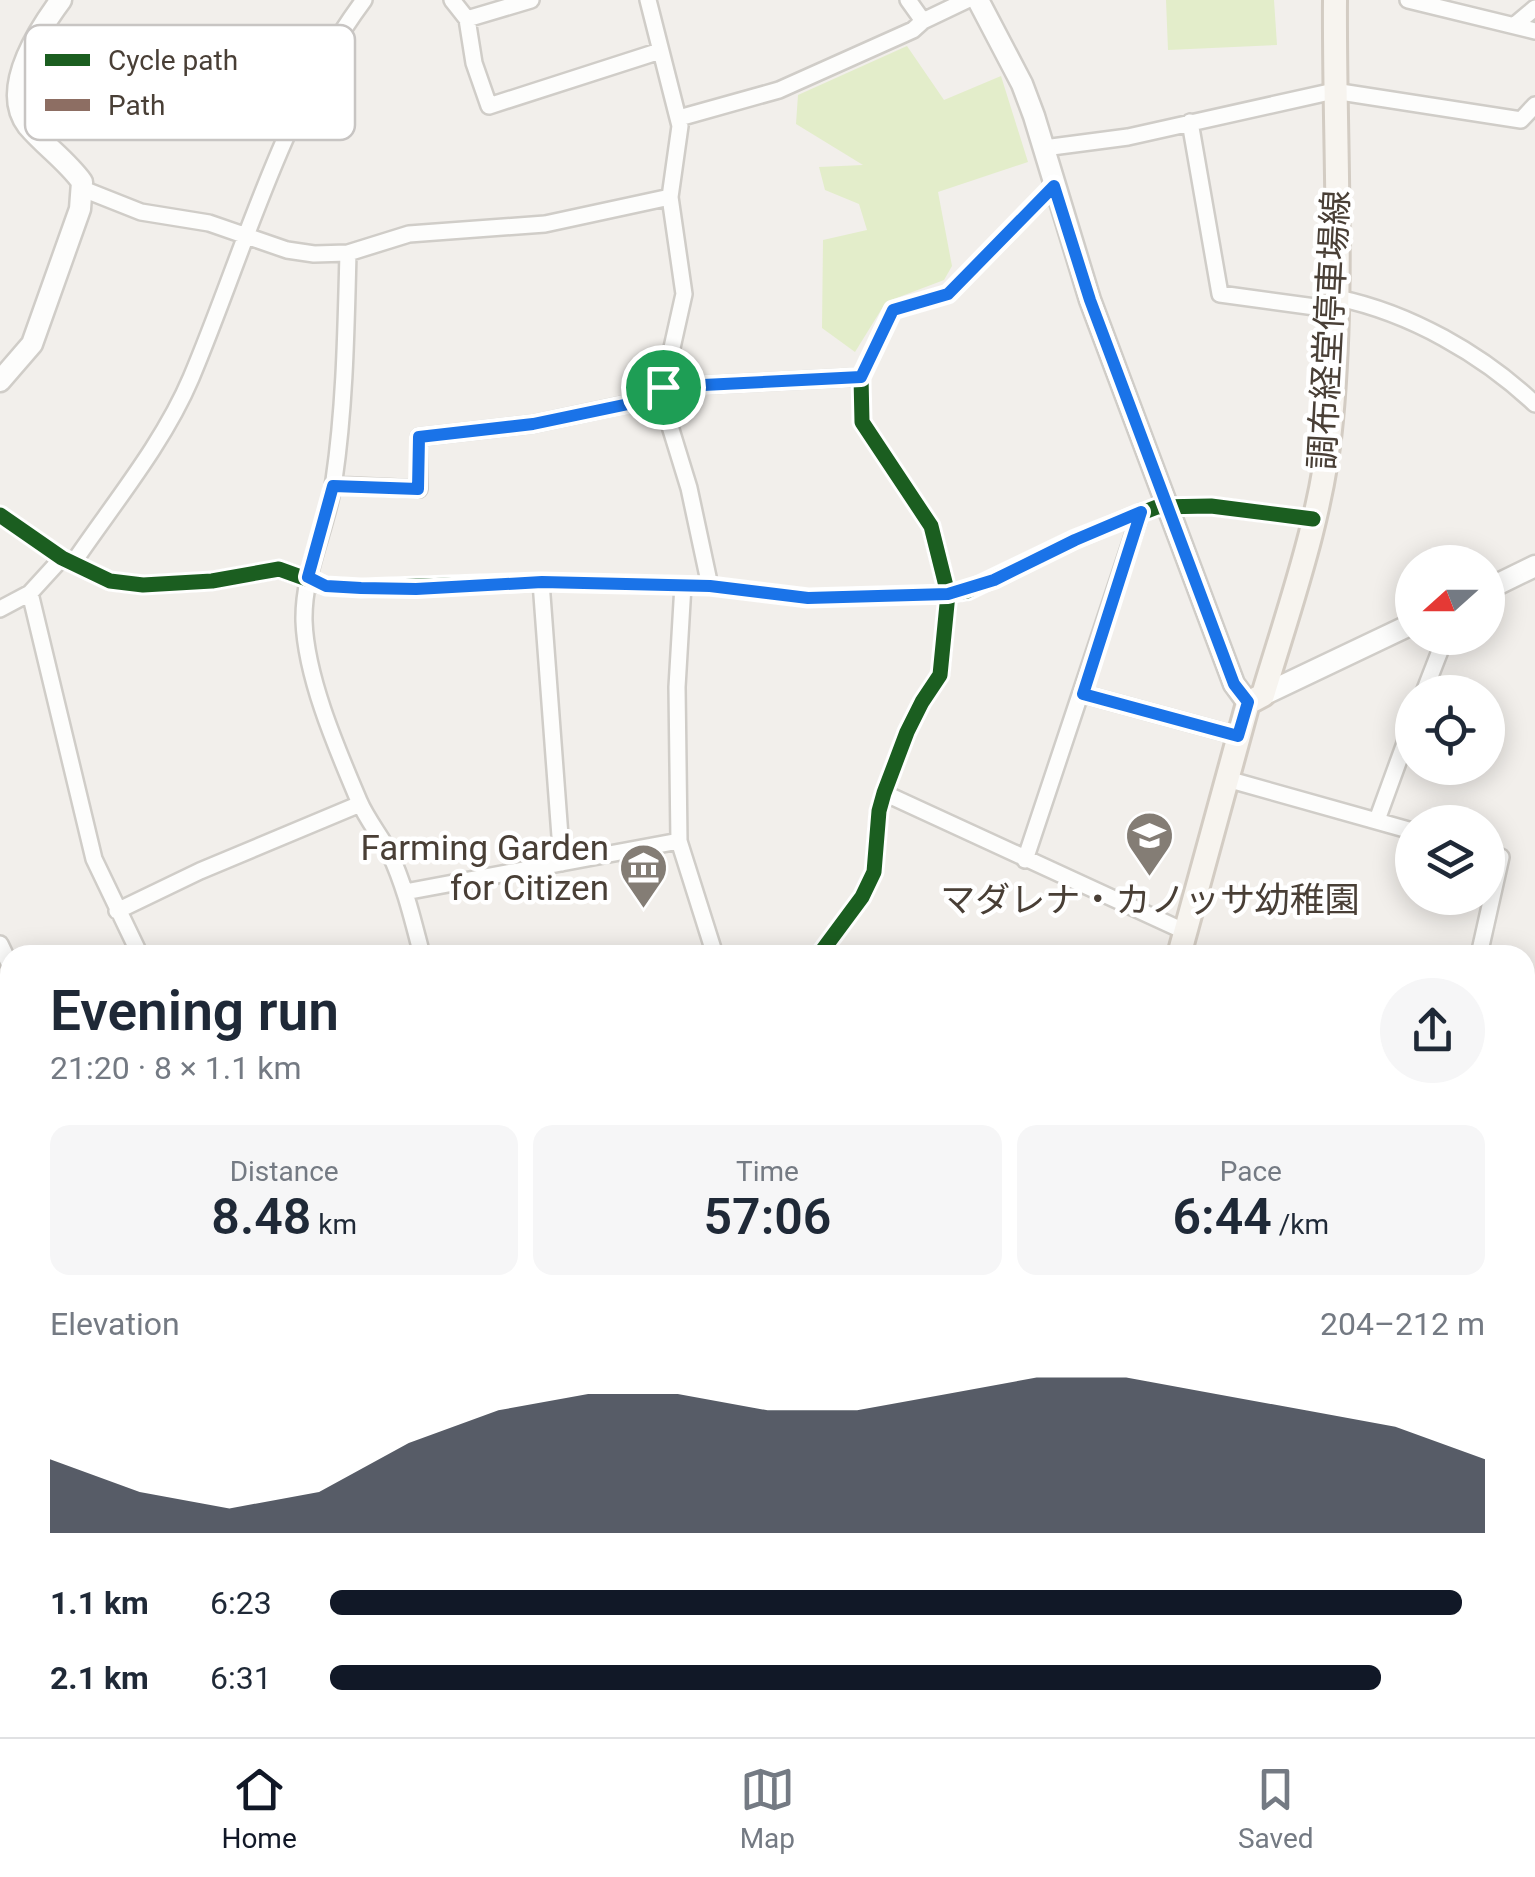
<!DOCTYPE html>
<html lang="en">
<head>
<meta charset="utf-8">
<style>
  :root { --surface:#fff; --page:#f6f6f7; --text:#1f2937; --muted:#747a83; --line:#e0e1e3; --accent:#111827 }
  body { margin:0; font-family:Roboto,"Noto Sans JP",sans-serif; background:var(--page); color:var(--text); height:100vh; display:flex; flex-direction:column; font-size:38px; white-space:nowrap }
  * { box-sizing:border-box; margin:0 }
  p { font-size:32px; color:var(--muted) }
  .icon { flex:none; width:55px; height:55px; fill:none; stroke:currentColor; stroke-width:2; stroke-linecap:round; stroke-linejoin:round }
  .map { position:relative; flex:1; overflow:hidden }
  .details { position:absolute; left:0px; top:945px; width:1535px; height:792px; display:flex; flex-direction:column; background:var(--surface); border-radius:30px 30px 0 0; box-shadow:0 5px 25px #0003 }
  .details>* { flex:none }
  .needle { width:65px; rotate:249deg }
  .tools { position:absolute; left:1395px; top:545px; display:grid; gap:20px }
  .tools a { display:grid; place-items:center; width:110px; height:110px; border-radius:50%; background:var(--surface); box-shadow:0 5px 25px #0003; font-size:50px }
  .pin { position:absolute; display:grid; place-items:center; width:85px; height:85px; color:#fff; margin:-42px; border:5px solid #fff; border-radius:50%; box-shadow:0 2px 10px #0007 }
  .round { display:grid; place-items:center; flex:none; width:105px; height:105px; border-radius:52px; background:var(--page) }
  .headline { display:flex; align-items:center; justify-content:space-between; height:170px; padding:0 50px }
  h1 { font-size:55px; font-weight:600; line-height:75px }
  .figures { display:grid; grid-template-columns:repeat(3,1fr); gap:15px; height:170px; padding:10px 50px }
  .figures div { display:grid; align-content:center; border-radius:20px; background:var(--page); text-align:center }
  .figures b { font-size:50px; font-weight:600 }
  .figures small { font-size:28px; font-weight:400 }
  .figures p { font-size:28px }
  .chart { height:280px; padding:20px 50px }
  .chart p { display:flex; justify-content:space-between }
  .chart svg { width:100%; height:180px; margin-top:10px; fill:var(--accent); opacity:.7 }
  ul { padding:0 50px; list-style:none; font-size:32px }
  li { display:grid; grid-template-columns:160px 120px 1fr; align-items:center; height:75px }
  li i { height:25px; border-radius:12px; background:var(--accent) }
  .tabs { display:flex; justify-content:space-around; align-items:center; height:140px; border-top:2px solid var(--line); background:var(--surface); font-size:28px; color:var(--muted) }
  .tabs a { display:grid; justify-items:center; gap:5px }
  .tabs .current { color:var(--accent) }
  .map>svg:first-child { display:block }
  .green { fill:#e3edca }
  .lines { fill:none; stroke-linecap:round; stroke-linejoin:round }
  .minor-casing { stroke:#d0cdc8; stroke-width:20 }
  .tertiary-casing { stroke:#d0cdc8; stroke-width:25 }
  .secondary-casing { stroke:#d3ccc3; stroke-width:28 }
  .minor { stroke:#fdfdfc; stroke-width:15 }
  .tertiary { stroke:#fdfdfc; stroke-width:20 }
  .secondary { stroke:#f7f4ef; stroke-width:22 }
  .quiet { stroke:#8d6e63; stroke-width:12; stroke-dasharray:25 12; stroke-linecap:butt }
  .cycleway-casing { stroke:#fff; stroke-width:21 }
  .cycleway { stroke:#1b5e20; stroke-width:15 }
  .route-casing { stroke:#fff; stroke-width:20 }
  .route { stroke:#1a73e8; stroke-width:12 }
  .labels { text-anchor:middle; stroke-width:9; stroke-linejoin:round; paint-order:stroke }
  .street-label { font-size:35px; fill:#493f36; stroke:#fff }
  .poi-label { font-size:35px; fill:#493f36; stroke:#fff; text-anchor:end }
  .key { fill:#fff; stroke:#c8c5c3; stroke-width:2.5 }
  .key-label { font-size:28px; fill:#493f36 }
</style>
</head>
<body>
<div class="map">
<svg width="1535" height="1737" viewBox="0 0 1535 1737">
  <rect width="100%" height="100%" fill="#f2efeb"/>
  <path class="green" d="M1166,0H1274L1277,45L1168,50Z
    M907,46L944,100L1001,76L1028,162L938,192L952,266L944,280L886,302L855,352L822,328L823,240L867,230L859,204L825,190L819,167L863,165L796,124L798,95Z"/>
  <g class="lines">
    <defs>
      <path id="minor" d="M452,0L467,19L474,63L489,106L660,51
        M648,0L680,126L670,197L684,294L661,397L689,488L710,586
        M908,0L923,21
        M1408,0L1535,31
        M467,19L531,0
        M1516,24L1535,8
        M679,118L779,90L913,30L923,21L967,0
        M1190,122L1220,294L1337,310
        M1044,148L1128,137L1334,91L1521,120L1535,105
        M83,189L141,212L209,223L287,250L314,254L348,253L409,234L545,224L670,197
        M348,253C346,329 345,405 334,480C327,528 303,571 304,621C306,678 337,749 359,801C367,820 381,836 390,854C405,886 413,921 422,955
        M1338,298C1410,313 1482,354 1535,404
        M663,387L861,377
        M333,485L419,489V437L533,424L661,397
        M0,515L62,558L110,581L143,585L212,581L279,569L326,586L361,588L541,582L710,586L808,598L948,594L967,591L1075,539L1157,507L1211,506L1313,519
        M73,563C113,504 163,444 191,378C245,250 280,113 364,0
        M541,582L562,863
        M683,585L677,687L679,841L715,955
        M30,593L94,859L140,955
        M0,609L30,593L62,558
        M1424,692L1445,638
        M1083,694L1238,736
        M1227,779L1412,831
        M884,793L1186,932
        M1377,820L1412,724
        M1025,860L1141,512
        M405,892L679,841
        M117,911L200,871L360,804
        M0,944L10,965
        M819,955L862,897L874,872L879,811L884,793L907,732L922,702L940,675L948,594L931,526L862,422L861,377L893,310L948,294L1054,185
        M1479,955L1501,857L1488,853
        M0,1040L10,1036
        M1525,1051H1535
        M1525,1188L1535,1183
        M0,1462L10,1452
        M0,1616L10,1625
        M1525,1620H1535
        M128,1728L138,1737
        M1204,1728L1205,1737
        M1049,1737L1050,1728
        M1364,1737L1365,1728"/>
      <path id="tertiary" d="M978,0L1022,84L1034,116L1090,300L1234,684L1248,703
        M0,381L32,344L80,209L82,182C67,161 45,146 28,126C0,90 38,31 61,0
        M1488,589L1535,566
        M1263,695L1412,624
        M1525,1722L1535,1723
        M795,1728L798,1737
        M891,1732L940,1728
        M576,1737L586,1728"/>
      <path id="secondary" d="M1179,955L1248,703L1263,695C1290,605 1323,514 1331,420C1344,280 1334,140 1335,0
        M0,1216L10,1218
        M1525,1494L1535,1496
        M873,1737L891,1732L892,1728"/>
    </defs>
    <use href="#minor" class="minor-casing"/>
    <use href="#tertiary" class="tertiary-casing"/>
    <use href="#secondary" class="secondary-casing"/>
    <use href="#minor" class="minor"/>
    <use href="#tertiary" class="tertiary"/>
    <use href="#secondary" class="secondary"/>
    <path class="quiet" d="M0,1281L10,1276"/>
    <defs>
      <path id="cycleway" d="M0,515L62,558L110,581L143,585L212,581L279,569L326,586L361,588L541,582L710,586L808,598L948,594L967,591L1075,539L1157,507L1211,506L1313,519
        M819,955L862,897L874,872L879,811L884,793L907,732L922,702L940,675L948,594L931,526L862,422L861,377L893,310L948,294L1054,185"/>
    </defs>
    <use href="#cycleway" class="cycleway-casing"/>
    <use href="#cycleway" class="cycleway"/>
  </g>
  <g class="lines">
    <defs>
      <path id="route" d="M1054,186L1090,300L1234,684L1248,702L1238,736L1083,694L1141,512L1075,540L994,580L948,594L808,598L710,586L542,582L416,589L361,588L326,586L308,577L333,486L418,489L419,437L533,424L662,397L663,387L861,377L893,310L948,294Z"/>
    </defs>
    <use href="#route" class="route-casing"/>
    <use href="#route" class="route"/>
  </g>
  <defs>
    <symbol id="school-pin" viewBox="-11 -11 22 30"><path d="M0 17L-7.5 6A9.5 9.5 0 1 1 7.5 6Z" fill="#847d75" stroke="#fff"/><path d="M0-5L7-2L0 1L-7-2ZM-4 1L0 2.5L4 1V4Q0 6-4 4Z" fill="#fff"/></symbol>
    <symbol id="museum-pin" viewBox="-11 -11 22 30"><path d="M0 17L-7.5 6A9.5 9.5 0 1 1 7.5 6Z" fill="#847d75" stroke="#fff"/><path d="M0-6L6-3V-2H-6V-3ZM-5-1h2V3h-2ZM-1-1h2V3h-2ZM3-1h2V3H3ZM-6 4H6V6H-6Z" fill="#fff"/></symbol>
  </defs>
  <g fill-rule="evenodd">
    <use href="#school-pin" x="1122" y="808" width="55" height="75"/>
    <use href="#museum-pin" x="616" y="840" width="55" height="75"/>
  </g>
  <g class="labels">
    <g class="street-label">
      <text transform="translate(1329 330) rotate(-87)" y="12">調布経堂停車場線</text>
    </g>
    <g class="poi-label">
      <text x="609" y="860">Farming Garden<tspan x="609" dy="40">for Citizen</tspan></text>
      <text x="1150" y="912" text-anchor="middle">マダレナ・カノッサ幼稚園</text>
    </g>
  </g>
  <rect x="25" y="25" width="330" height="115" rx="15" class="key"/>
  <rect x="45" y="54" width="45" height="12" fill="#1b5e20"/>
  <rect x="45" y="99" width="45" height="12" fill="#8d6e63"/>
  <g class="key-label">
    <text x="108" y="70">Cycle path</text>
    <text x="108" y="115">Path</text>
  </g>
</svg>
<div class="tools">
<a><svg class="needle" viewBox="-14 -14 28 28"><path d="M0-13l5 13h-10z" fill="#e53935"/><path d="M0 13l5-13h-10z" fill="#747a83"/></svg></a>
<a><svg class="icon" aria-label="locate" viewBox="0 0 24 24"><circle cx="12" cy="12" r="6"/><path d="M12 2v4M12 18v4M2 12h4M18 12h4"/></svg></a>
<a><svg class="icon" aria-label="layers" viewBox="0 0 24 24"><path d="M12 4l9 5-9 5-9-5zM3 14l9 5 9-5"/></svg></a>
</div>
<div class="pin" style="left:663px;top:387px;background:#1e9e55"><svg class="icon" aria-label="arrive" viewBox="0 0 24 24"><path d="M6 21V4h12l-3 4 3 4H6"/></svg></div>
<section class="details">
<div class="headline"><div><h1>Evening run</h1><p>21:20 · 8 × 1.1 km</p></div><a class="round"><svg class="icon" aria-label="share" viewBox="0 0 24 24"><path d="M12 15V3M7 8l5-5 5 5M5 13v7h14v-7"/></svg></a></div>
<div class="figures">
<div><p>Distance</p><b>8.48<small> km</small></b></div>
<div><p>Time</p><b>57:06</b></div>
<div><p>Pace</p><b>6:44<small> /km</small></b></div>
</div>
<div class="chart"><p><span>Elevation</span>204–212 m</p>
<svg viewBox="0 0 160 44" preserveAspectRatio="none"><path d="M0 44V26L10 34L20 38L30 34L40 22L50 14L60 10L70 10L80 14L90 14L100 10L110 6L120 6L130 10L140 14L150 18L160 26V44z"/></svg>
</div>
<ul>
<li><b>1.1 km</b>6:23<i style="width:98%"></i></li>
<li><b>2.1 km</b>6:31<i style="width:91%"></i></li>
</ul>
</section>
</div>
<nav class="tabs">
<a class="current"><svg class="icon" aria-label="home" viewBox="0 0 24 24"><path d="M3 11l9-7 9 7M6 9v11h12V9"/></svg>Home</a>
<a><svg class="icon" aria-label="map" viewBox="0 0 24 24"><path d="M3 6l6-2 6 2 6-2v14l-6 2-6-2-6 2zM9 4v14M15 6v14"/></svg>Map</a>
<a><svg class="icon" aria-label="saved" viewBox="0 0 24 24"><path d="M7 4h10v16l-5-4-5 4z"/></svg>Saved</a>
</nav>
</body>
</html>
